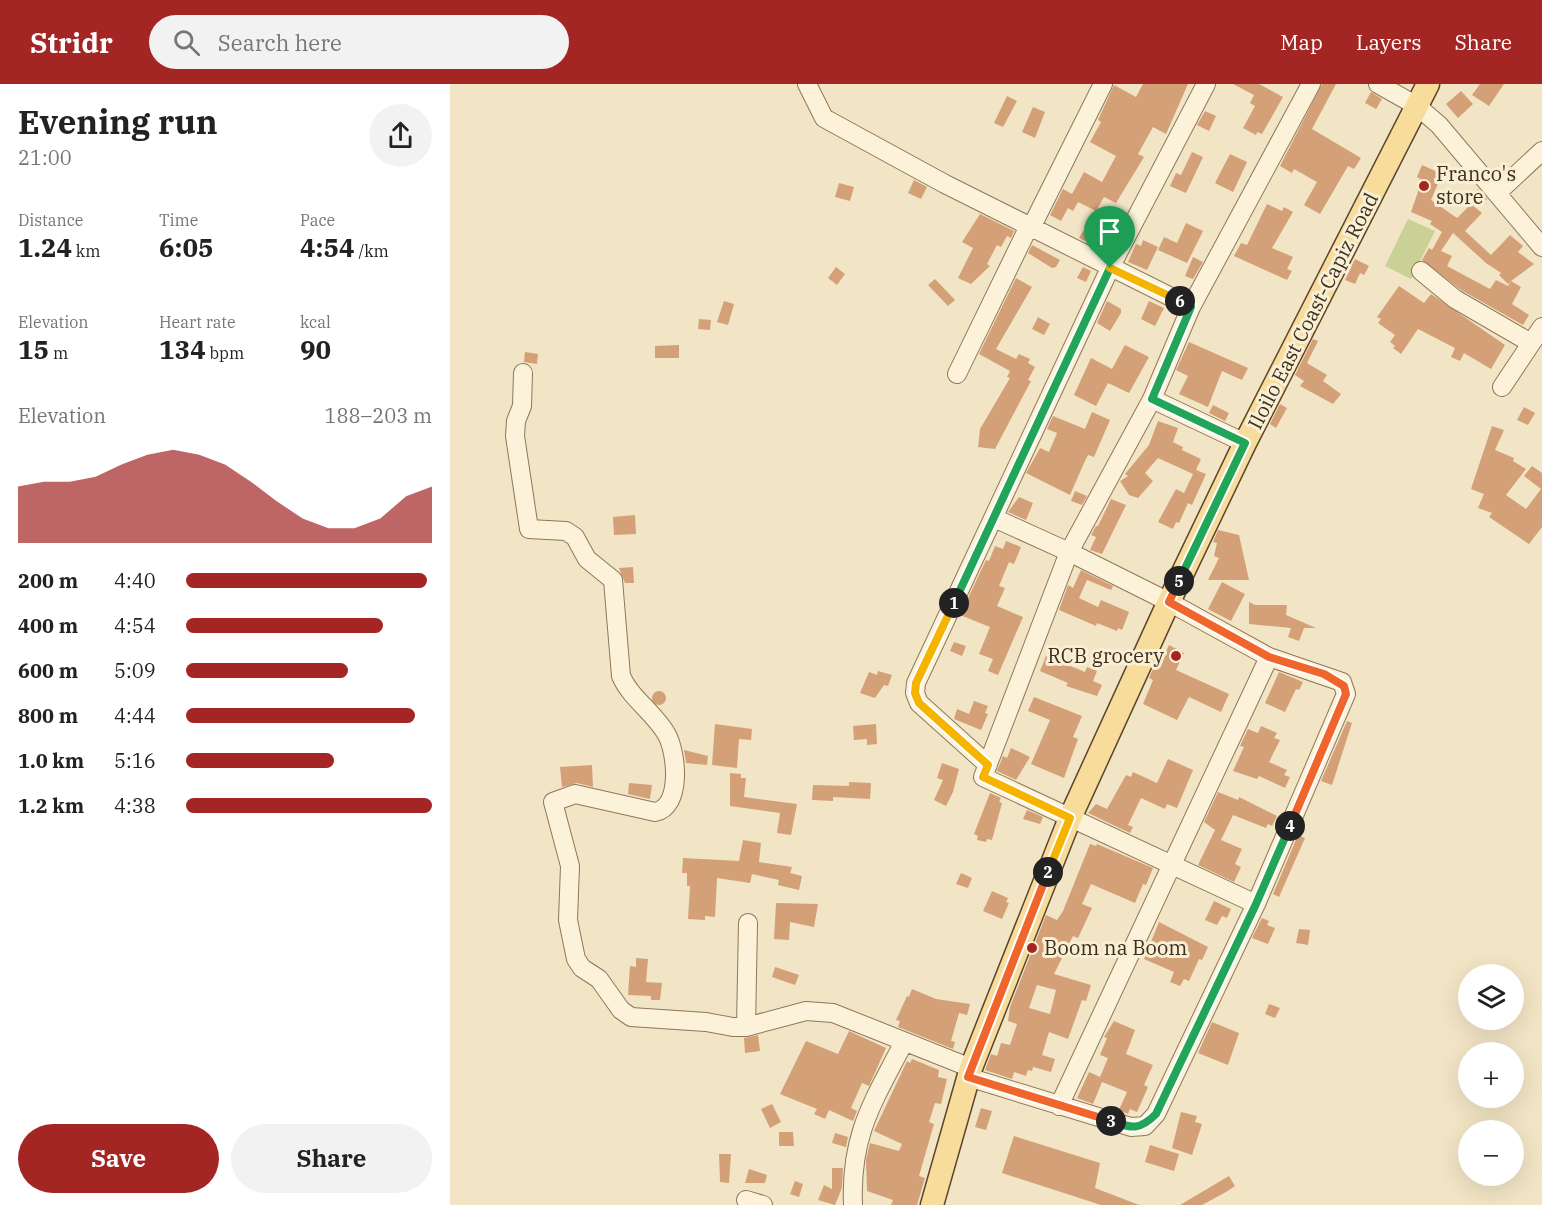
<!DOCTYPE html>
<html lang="en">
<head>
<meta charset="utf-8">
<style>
  :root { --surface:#fff; --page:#f2f2f2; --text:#222; --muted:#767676; --accent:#a32624 }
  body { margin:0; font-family:"IBM Plex Serif",serif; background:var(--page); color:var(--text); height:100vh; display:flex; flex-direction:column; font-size:22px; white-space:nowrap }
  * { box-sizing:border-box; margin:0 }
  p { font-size:20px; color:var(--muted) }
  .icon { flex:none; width:33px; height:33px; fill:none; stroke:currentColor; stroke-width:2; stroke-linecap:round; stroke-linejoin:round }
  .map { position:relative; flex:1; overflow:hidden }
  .drawer { display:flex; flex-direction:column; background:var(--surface); width:450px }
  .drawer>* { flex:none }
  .buttons { position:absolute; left:1008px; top:880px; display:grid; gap:12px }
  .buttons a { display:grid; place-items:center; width:66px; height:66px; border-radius:50%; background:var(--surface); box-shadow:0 6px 24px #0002; font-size:30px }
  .pin { position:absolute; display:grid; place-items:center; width:51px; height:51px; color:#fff; margin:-62px -26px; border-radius:50% 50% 50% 0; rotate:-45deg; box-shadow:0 0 6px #0007 }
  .pin .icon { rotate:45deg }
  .km { position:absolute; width:30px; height:30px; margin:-15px; border-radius:50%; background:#222; color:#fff; font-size:16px; line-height:30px; text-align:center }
  .round { display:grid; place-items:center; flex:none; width:63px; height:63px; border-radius:32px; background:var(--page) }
  .summary { display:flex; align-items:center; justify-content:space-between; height:102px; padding:0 18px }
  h1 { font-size:33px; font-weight:700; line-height:45px }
  .figures { display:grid; grid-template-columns:repeat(3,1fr); gap:9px; height:102px; padding:6px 18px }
  .figures div { display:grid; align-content:center }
  .figures b { font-size:26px; font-weight:700 }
  .figures small { font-size:16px; font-weight:400 }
  .figures p { font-size:16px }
  .chart { height:168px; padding:12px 18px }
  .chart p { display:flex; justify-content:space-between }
  .chart svg { width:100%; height:108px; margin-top:6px; fill:var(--accent); opacity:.7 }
  .button { display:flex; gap:12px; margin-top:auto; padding:12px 18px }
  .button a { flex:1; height:69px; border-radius:36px; background:var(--accent); color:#fff; font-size:24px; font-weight:700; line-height:69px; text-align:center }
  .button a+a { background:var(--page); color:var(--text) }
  ul { padding:0 18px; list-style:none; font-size:20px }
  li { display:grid; grid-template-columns:96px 72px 1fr; align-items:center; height:45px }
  li i { height:15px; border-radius:8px; background:var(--accent) }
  header { display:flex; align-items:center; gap:36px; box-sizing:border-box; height:84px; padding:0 30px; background:var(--accent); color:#fff }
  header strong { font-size:28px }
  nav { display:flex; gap:33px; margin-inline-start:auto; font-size:21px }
  .search { width:420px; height:54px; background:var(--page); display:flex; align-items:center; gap:15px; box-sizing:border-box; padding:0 21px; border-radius:33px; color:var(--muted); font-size:22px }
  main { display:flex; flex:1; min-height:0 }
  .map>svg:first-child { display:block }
  .green { fill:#c9d197 }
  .building { fill:#d3a078; fill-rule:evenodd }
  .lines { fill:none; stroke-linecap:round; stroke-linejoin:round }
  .minor-casing { stroke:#8f7759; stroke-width:20 }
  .major-casing { stroke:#5c442d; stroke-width:25 }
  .minor { stroke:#fbf2d9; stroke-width:18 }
  .major { stroke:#f7dc9b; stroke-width:22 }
  .split-1-casing { stroke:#fff; stroke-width:12 }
  .split-2-casing { stroke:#fff; stroke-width:12 }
  .split-3-casing { stroke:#fff; stroke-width:12 }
  .split-4-casing { stroke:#fff; stroke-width:12 }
  .split-5-casing { stroke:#fff; stroke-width:12 }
  .split-6-casing { stroke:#fff; stroke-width:12 }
  .split-7-casing { stroke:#fff; stroke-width:12 }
  .split-1 { stroke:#22a559; stroke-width:8 }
  .split-2 { stroke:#f5b400; stroke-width:8 }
  .split-3 { stroke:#f0652b; stroke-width:8 }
  .split-4 { stroke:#22a559; stroke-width:8 }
  .split-5 { stroke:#f0652b; stroke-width:8 }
  .split-6 { stroke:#22a559; stroke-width:8 }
  .split-7 { stroke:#f5b400; stroke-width:8 }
  .poi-dot { fill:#a32624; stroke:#f8efd5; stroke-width:2 }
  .labels { text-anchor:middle; stroke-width:6; stroke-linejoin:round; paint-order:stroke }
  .poi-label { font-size:20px; fill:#3e2e1e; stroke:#f8efd5; text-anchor:start }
  .street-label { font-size:20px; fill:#3e2e1e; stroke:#f8efd5 }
</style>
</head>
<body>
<header>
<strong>Stridr</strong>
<div class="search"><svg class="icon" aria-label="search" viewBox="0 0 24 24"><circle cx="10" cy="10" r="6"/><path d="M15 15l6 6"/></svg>Search here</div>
<nav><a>Map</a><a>Layers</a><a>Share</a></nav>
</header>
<main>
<section class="drawer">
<div class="summary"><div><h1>Evening run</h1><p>21:00</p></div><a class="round"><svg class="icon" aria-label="share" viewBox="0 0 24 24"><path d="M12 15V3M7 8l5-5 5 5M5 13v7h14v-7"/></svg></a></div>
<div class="figures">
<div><p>Distance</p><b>1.24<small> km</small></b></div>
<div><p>Time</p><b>6:05</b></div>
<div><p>Pace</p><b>4:54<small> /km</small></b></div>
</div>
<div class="figures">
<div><p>Elevation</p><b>15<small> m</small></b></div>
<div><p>Heart rate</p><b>134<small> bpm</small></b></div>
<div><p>kcal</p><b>90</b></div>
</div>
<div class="chart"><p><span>Elevation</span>188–203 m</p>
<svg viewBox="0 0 160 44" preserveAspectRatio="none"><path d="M0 44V21L10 19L20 19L30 17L40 12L50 8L60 6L70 8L80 12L90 19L100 27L110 34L120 38L130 38L140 34L150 25L160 21V44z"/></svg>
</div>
<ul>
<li><b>200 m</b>4:40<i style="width:98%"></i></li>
<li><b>400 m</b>4:54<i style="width:80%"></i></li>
<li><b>600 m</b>5:09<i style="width:66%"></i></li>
<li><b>800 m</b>4:44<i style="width:93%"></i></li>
<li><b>1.0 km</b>5:16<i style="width:60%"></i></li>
<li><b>1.2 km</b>4:38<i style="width:100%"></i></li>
</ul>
<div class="button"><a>Save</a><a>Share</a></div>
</section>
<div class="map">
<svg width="1092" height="1121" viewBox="0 0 1092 1121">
  <rect width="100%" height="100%" fill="#f2e5c5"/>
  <path class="green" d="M958,135L985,147L961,195L935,182Z"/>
  <path class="building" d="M693,0H738L716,50L703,43L688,70L694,73L666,119L654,113L646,127L628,118L623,127L618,124L611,137L600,131L613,105L622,110L634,88L652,98L666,72L640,58L651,38L648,36L664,1L686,13Z
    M783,0H809L833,13L812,50L807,48L806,51L793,44L805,22L800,19L804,11Z
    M872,0H886L862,45L911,74L904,85L898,82L870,130L854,121L867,98L844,85L842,89L830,82Z
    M1030,0H1054L1039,22L1022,11Z
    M1011,7L1023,20L1008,34L996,20Z
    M921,8L932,15L926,25L915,19Z
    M557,12L567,17L553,43L544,39Z
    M583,23L595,28L585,54L572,48Z
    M755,27L766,32L759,47L747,41Z
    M742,68L753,73L736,109L720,102L726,89L731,91Z
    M780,70L797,78L783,108L765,99Z
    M972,81L992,90L981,116L1007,134L1021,120L1032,129L1015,147L1041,171L1060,151L1073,162L1068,168L1084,180L1061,197L1071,203L1062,220L1079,231L1073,241L1011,206L972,176L979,164L982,166L992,148L980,140L982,137L961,128L972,96L967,93ZM1003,149L1036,179L1051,189L1049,191L1058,200L1061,197L1058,202L1046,196L1040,205L997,182L1002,172L991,167Z
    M464,96L477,103L471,115L458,109Z
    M389,99L404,103L400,117L385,113Z
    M1028,105L1037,115L1028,123L1019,113Z
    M817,120L832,127L834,123L843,128L822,164L843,173L837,185L842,187L837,196L784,172L791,159L797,161Z
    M530,130L564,147L561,154L557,152L551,163L547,161L537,180L540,182L521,200L508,194L523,164L512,158Z
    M736,139L753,147L737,179L708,166L714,153L727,159Z
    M633,147L646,155L643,161L629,154Z
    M693,156L708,163L697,186L678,178L686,160L691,162Z
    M582,161L610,176L606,183L602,184L578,169Z
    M743,173L753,178L743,195L735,192Z
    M905,175L919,182L914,191L910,189L905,200L895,196Z
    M386,183L395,190L387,201L378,194Z
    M633,183L641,187L636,198L627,194Z
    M566,194L582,203L546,265L566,275L569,270L580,275L578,279L585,283L578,296L581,297L545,365L528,363L530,345L560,294L557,293L560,287L529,270Z
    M485,195L505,216L498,222L478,201Z
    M949,202L974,219L981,210L1055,261L1041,285L1014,269L1010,277L1001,273L1005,264L968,245L951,270L943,264L945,262L940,258L945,251L928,239L931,235L927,233Z
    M274,217L284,220L278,241L267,238Z
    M657,217L671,225V229L660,247L647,239Z
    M699,217L714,224L705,242L691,235Z
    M588,233L600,240L594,251L582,245Z
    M249,235L261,236L260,246L248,245Z
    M863,255L868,257L857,279L877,291L873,297L891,310L883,320L850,302L854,297L845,291Z
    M739,258L798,284L792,296L772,287L758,323L729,310L738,292L726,286Z
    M229,261V274H205V262Z
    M675,261L699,273L679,309L658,299L646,322L624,311L641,274L662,285Z
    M75,268L88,270L87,280L74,278Z
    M830,320L837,324L826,344L820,340Z
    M763,321L779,329L775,337L759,329Z
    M1074,323L1085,329L1078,341L1067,336Z
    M642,328L660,336L644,373L638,371L634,379L620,411L576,389L590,364L599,368L607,349L597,345L603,332L635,345Z
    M708,337L728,344L723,358L733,363L732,366L751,375L746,386L756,390L742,421L738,419L729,439L726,438L723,445L708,438L726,405L734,409L743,390L708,374L695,389L703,397L688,414L679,411L670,397L678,392L675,390L699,361Z
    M1042,342L1054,346L1045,366L1064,374L1063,377L1076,385L1056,411L1076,425L1091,405L1074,392L1082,382L1092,389V443L1079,460L1039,433L1042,429L1028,424L1034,410L1021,405Z
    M625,407L637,412L632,421L621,417Z
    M569,413L583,419L576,436L558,428Z
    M661,415L676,421L652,470L640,466L646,453L641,451L646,442H648Z
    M185,431L186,450L164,451L163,433Z
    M768,446L789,451L799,496H758L769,474L764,472L767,459L763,458Z
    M556,457L571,463L564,480L559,478L549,502L555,504L547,522L573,533L548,591L538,587L543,575L529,570L540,543L510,531L536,476L539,477L545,462L553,465Z
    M183,483L184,499H175L169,484Z
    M631,486L663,502L661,506L637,496L629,514L648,523L651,516L679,528L672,546L668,544L667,547L647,539L646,542L609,526L618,501L623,504Z
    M772,498L795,510L781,537L758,525Z
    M799,518L805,521H837L836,531L866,544H854L849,557L838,553L841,544L799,540Z
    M504,558L516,562L512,572L500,567Z
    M719,561L734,569L726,586L779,610L771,628L739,613L727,636L693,620L703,596L699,594L706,578L710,580Z
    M596,572L635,588L637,583L647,587L643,597L652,601L647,612L616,602L618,599L590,587Z
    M428,587L442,591L438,602L434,601L425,614L410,609L419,588L427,591Z
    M829,588L853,598L849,606L846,605L835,628L815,619Z
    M202 614a7 7 0 1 1 14 0a7 7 0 1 1-14 0Z
    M584,613L632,632L623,653L628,655L614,694L581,680L600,636L578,627Z
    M524,617L538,622L535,629L538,630L531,646L504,635L507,625L519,630Z
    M897,637L902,639L882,701L871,697Z
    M265,640L302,645L301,656L289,655L287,684L262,681Z
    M426,640L427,660L417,661V655L404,656L403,642Z
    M811,642L827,649L824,654L830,656L819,678L837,686L834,691L840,693L835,704L809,692L807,695L783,687L794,663L790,662L798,645L808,649Z
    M561,664L580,673L566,696L547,687L553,672L557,674Z
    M234,666L258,672L257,681L236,679Z
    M718,675L743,686L727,724L717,720L715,725L691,714L678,741L683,743L680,749L638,729L646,720L657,725L676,691L681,693L683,688L707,699Z
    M492,679L509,685L503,708L496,722L484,716L493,696L487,694Z
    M142,681L143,703L127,699L112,703L110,683Z
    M280,689L291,690V694H296L294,713L347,720L341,751L327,749L330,729L280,722Z
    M399,698L421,699L420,715L383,713V717L362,716L363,701L399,702Z
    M179,699L202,701L200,715L178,710Z
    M768,708L788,716L789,713L827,732L822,742L818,740L816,744L783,731L771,756L792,765L785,780L791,783L784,798L748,781L765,746L754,738Z
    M540,709L551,714L549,718L552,719L542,756L537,755L536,758L527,756L528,752L524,750Z
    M577,726L593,733L590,740L573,735Z
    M848,751L855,754L829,813L823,810Z
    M293,756L311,759L309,778L342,783L340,789L352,792L349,806L328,801L329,796L302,790L300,799L267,794L265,833L255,832V836L238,835L240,802H237V789H232L233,774L289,777Z
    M640,760L646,762L647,760L703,784L696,801L693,800L685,819L641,800L632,820L642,824L628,854L623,852L604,890L641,901L636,917L632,916L618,955L599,948L592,971L605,975L601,988L583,983L582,987L578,986L576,992L564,988L562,995L535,986L541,970L547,972L551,959L560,961L567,940L558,937L560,923L596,831L607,836L613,827ZM587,901L606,906L600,930L579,924Z
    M511,789L522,794L518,804L506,800Z
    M542,807L558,814L556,818L559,819L552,835L533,827Z
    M764,817L781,825L777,834L772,832L767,841L755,836Z
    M326,819L368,820L364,843L340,838L339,856L324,855Z
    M812,834L819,837L817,841L825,844L818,860L802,854Z
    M709,838L758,863L752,876L749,875L739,897L734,895L730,902L720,898L724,888L694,875Z
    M849,845L860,846L858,861L846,859Z
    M186,874L198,875L196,898L212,899L210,916H201V912L178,911L180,882L186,883Z
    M325,883L349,891L345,901L322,893Z
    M462,905L486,915L520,920L517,931L509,929L501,957L505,958L503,965L448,943L450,937L446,936L457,912L459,913Z
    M819,920L830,924L825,934L815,930Z
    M664,937L685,946L676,970L703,981L694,1001L698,1003L687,1028L680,1025L678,1030L669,1026L677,1008L652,998L643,1020L627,1014L639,988L650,993L658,974L650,971L657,954L654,953Z
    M762,938L789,949L778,981L748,969Z
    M399,947L436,964L419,1002L412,999L401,1024L407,1027L403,1037L379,1026L375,1035L364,1030L367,1025L330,1010L356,957L388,970Z
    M308,951L310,967L295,969L294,954Z
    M462,975L489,986L488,993L497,995L491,1020L485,1019L479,1038L484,1040L469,1092L475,1094L467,1121H441L443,1116L417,1107L416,1076L420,1059L449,1067L452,1060L424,1047L457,977L460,979Z
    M322,1020L331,1038L320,1044L311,1025Z
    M531,1024L542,1027L536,1046L525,1043Z
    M731,1028L747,1032L745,1038L752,1040L742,1071L722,1064Z
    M329,1048H343L344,1062H329Z
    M385,1049L398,1053L396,1063L382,1059Z
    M564,1052L650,1079L645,1104L689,1121H651L552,1089Z
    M700,1061L729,1070L724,1087L695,1078Z
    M269,1070H281L279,1099L270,1098Z
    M382,1084H393L392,1104L385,1121L368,1116L374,1101L382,1105Z
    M299,1085L317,1091L315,1099H295Z
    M779,1092L785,1102L776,1108L752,1121H730Z
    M345,1097L353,1100L349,1113L340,1110Z"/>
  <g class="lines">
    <defs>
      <path id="minor" d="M357,0L374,34L495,100L741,223
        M928,0L967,22L989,41L1092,163
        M1047,109L1092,67
        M581,144L653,0
        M971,187L1005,215L1081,259
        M73,289L72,322L66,337L65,352L79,445L116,447L125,453L137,475L163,496L171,592C181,615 205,629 217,651C227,670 232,723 205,728L125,710L103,718L120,782L118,836L126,875L132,884L149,895L171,926L181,933L256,938L283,943H296L356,927L383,929L521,984
        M507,290L579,142
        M1052,303L1092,243
        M702,315L619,468L533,693L806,820
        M795,359L702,315L741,223L861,0
        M538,681L469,619L465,609L466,599L660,184L756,0
        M296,943L298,839
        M518,993L681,1043L695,1042L706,1030L806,820L896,610L892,598L819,573L719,518L619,468L544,434
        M609,1022L819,573
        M296,1116L313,1121
        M403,1121C400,1051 423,1018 454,958"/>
      <path id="major" d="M482,1121L521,984L620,734L716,524L795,359L978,0"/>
    </defs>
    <use href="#minor" class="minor-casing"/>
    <use href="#major" class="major-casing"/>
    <use href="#minor" class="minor"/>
    <use href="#major" class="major"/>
  </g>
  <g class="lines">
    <defs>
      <path id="split-1" d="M504,519L660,184"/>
      <path id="split-2" d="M504,519L466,599L465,609L469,619L538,681L533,693L620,734L598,788"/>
      <path id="split-3" d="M598,788L518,993L661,1037"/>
      <path id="split-4" d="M661,1037C682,1044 689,1047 706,1030L806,820L840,742"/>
      <path id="split-5" d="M729,497L719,518L819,573L874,590L894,602L896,610L840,742"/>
      <path id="split-6" d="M729,497L795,359L702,315L741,223L730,217"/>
      <path id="split-7" d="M660,184L730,217"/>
    </defs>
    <use href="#split-1" class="split-1-casing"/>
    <use href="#split-2" class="split-2-casing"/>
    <use href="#split-3" class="split-3-casing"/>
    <use href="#split-4" class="split-4-casing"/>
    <use href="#split-5" class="split-5-casing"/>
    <use href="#split-6" class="split-6-casing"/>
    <use href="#split-7" class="split-7-casing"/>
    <use href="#split-1" class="split-1"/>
    <use href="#split-2" class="split-2"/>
    <use href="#split-3" class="split-3"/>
    <use href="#split-4" class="split-4"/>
    <use href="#split-5" class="split-5"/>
    <use href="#split-6" class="split-6"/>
    <use href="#split-7" class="split-7"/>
  </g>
  <g class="poi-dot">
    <circle cx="974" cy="102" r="6"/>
    <circle cx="726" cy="572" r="6"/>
    <circle cx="582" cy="864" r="6"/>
  </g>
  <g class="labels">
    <g class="poi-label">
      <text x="986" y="97">Franco's<tspan x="986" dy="23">store</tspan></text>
      <text x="714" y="579" text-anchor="end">RCB grocery</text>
      <text x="594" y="871">Boom na Boom</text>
    </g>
    <g class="street-label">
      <text transform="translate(863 227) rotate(-63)" y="7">Iloilo East Coast-Capiz Road</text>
    </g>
  </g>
</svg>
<div class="buttons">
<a><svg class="icon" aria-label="layers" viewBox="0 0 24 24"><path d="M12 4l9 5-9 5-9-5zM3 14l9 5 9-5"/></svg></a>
<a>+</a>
<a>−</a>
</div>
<div class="pin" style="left:660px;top:184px;background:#1e9e55"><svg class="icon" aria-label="arrive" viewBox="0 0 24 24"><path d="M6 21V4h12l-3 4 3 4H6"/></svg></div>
<b class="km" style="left:504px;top:519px">1</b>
<b class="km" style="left:598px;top:788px">2</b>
<b class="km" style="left:661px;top:1037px">3</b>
<b class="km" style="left:840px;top:742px">4</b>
<b class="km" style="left:729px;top:497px">5</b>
<b class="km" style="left:730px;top:217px">6</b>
</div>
</main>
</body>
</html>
